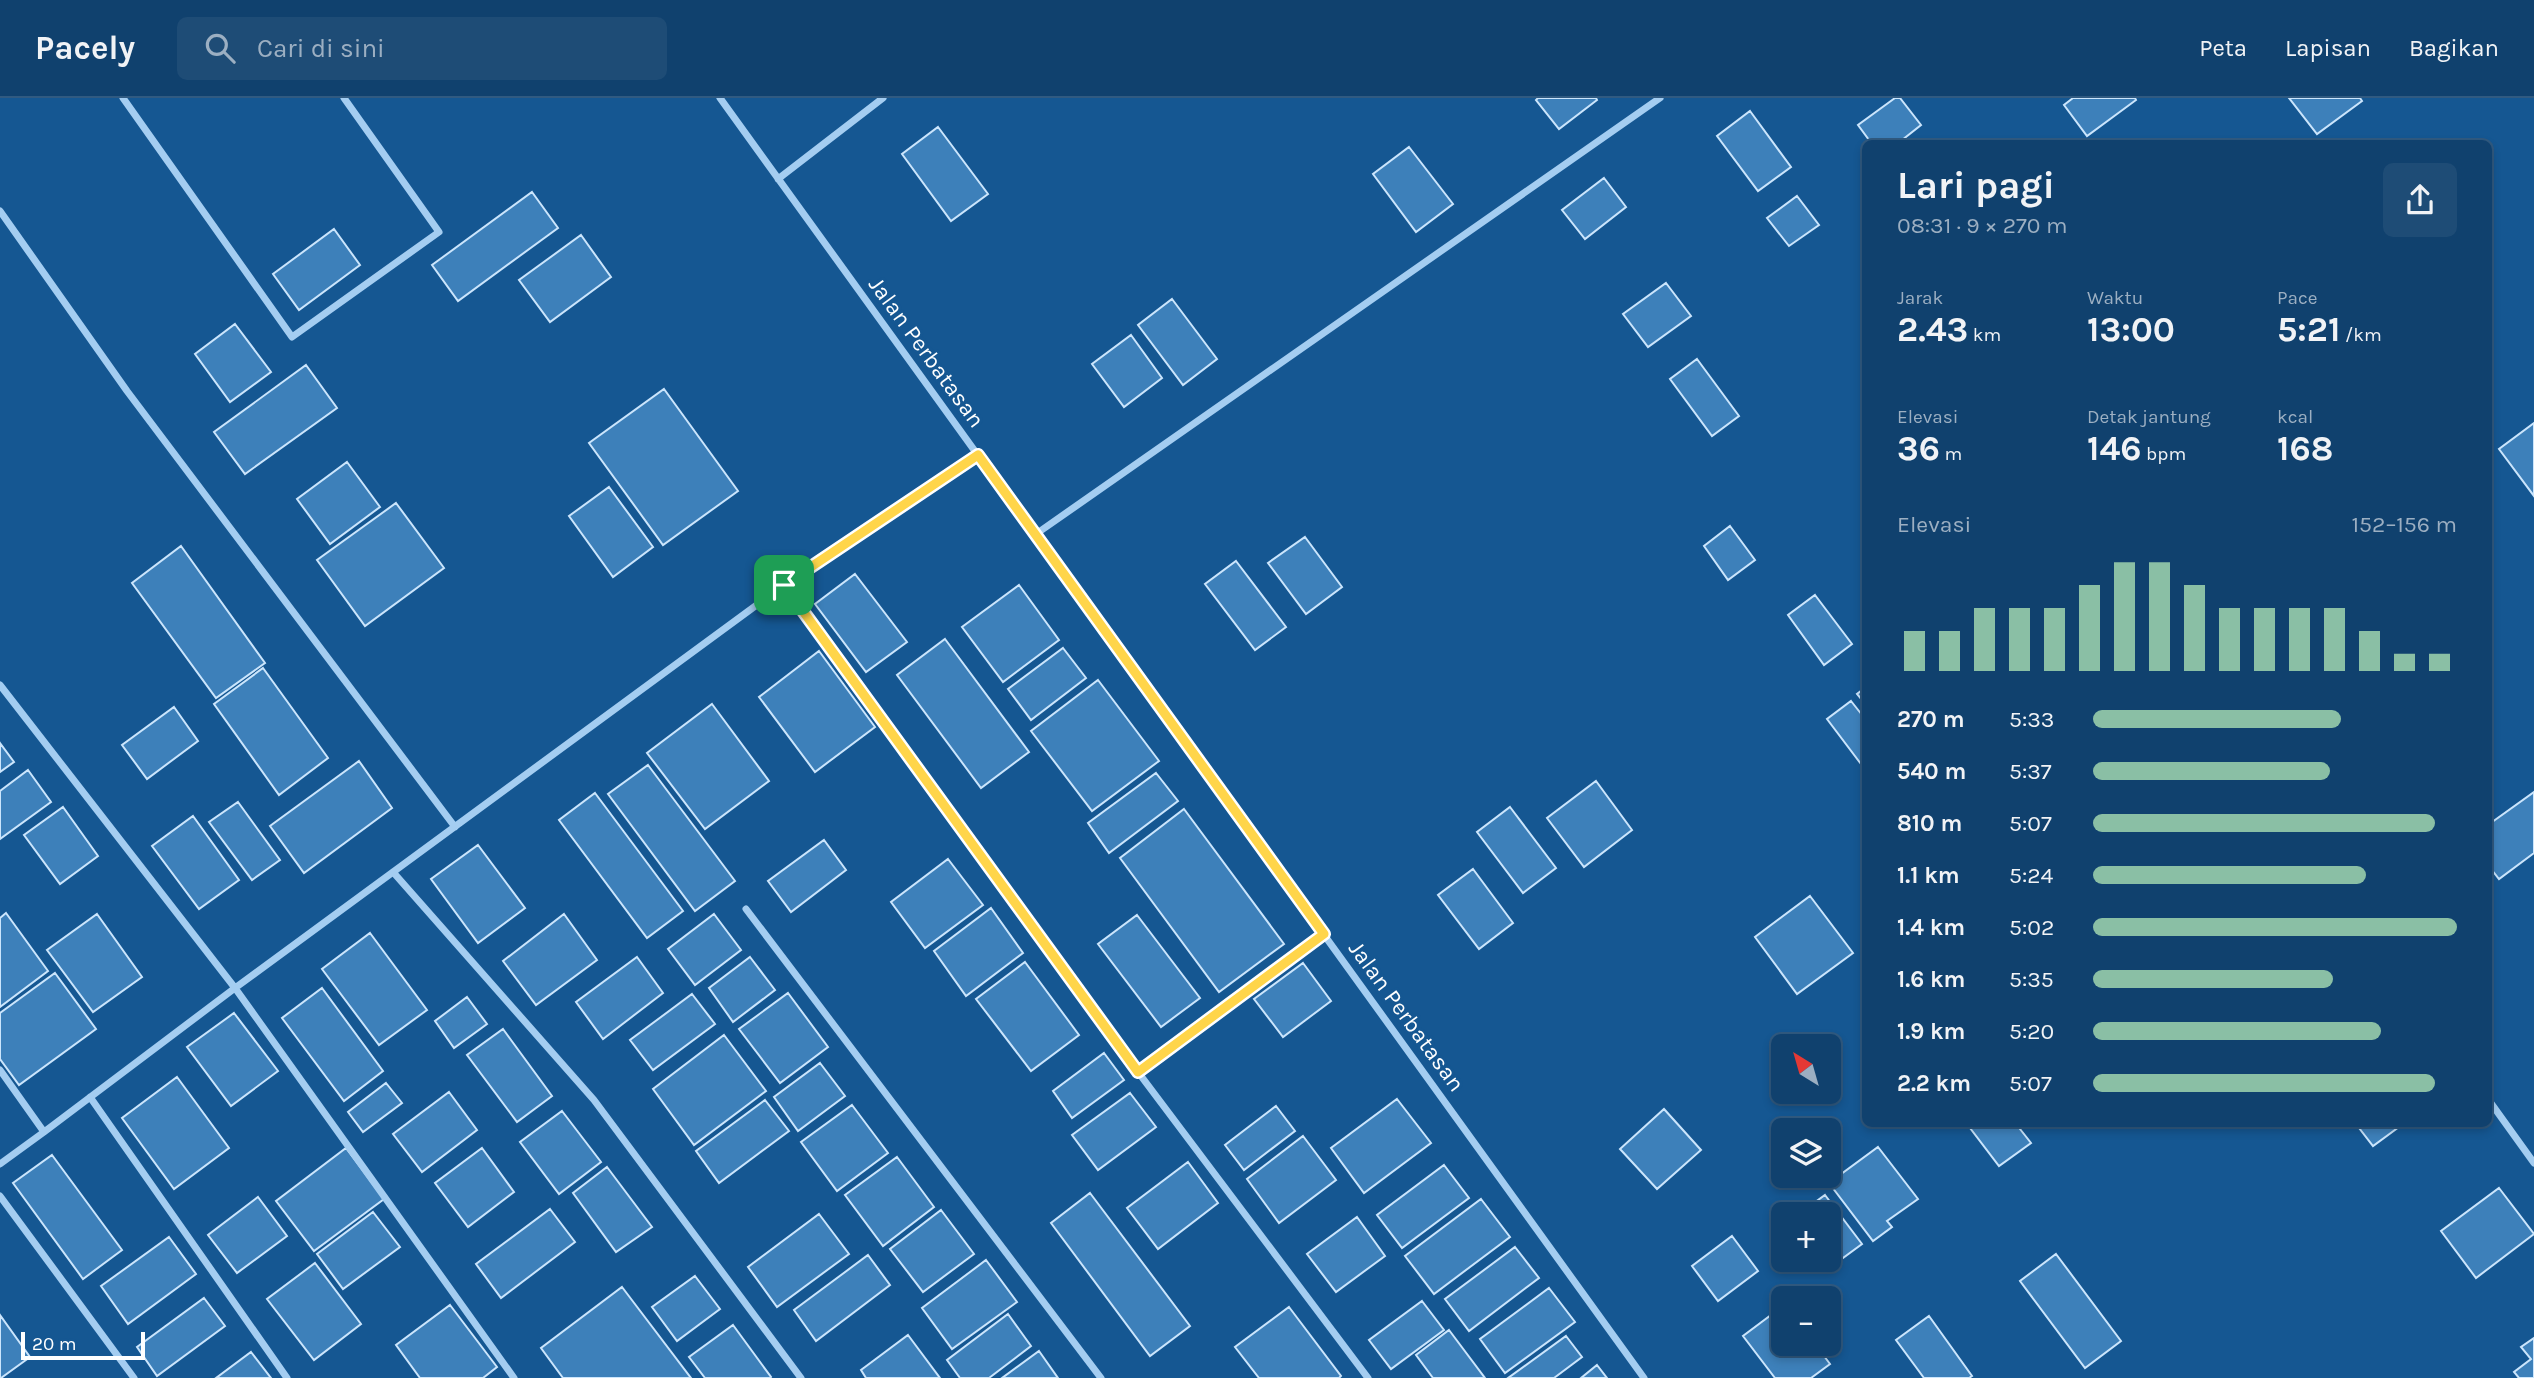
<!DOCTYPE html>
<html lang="id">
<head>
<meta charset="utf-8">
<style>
  :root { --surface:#10416e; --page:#1e4c76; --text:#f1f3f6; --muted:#9cafc2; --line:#305a81; --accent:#8abfa5 }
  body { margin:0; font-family:Karla,sans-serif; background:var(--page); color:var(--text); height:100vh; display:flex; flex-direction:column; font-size:26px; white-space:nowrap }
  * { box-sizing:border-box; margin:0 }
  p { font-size:23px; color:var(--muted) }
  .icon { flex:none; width:38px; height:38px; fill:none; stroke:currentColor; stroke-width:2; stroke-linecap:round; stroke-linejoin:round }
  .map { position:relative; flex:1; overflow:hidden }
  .side { position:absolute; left:1862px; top:42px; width:630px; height:987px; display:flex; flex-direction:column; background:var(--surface); border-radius:10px; box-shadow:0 4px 10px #0003,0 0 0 2px var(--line) }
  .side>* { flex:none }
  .needle { width:46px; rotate:323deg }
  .tools { position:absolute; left:1771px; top:936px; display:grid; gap:14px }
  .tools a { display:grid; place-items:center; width:70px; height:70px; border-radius:10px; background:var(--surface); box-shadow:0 4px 10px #0003,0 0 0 2px var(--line); font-size:35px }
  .scale { position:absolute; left:21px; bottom:18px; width:124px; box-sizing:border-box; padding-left:7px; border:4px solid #fff; border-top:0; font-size:19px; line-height:24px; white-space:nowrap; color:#fff; -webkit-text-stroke:5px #155792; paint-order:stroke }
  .pin { position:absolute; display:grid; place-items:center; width:60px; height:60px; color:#fff; margin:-30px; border-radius:14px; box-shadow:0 4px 10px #0006 }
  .round { display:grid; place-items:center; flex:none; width:74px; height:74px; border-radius:10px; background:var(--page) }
  .summary { display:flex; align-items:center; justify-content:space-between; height:119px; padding:0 35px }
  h1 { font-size:38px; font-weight:700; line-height:52px }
  .metrics { display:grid; grid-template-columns:repeat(3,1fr); gap:10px; height:119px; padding:7px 35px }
  .metrics div { display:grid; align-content:center }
  .metrics b { font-size:35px; font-weight:700 }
  .metrics small { font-size:19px; font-weight:400 }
  .metrics p { font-size:19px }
  .chart { height:196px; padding:14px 35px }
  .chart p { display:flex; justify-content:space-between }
  .chart svg { width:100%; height:126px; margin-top:7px; stroke:var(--accent); stroke-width:6 }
  ul { padding:0 35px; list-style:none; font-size:23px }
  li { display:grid; grid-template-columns:112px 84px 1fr; align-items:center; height:52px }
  li i { height:18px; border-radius:9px; background:var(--accent) }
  header { display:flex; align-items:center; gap:42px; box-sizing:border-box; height:98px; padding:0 35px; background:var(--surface); border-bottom:2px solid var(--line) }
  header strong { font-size:33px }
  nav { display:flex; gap:38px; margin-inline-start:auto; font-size:24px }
  .search { width:490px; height:63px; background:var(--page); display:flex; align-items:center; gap:18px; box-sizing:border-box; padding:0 24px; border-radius:10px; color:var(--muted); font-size:26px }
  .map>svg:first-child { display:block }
  .building { fill:#3d80ba; stroke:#cbe5fc; stroke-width:2 }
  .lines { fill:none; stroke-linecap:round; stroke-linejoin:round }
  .minor { stroke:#a4cdf1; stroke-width:7 }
  .route-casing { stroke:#fff; stroke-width:14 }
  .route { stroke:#ffd54a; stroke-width:9 }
  .labels { text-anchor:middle; stroke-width:6; stroke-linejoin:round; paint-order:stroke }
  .street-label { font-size:23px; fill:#fff; stroke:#155792 }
</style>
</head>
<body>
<header>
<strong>Pacely</strong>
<div class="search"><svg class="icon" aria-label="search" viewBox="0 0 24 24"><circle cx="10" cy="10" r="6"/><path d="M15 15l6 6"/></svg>Cari di sini</div>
<nav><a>Peta</a><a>Lapisan</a><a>Bagikan</a></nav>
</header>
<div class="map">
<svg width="2534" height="1280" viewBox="0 0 2534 1280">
  <rect width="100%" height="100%" fill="#155792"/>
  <path class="building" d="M1538,0H1596L1597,2L1559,31L1536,2Z
    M1895,0H1900L1921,27L1897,46H1872L1858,27Z
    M2073,0H2135L2136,2L2087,38L2064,7Z
    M2289,0H2360L2362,3L2317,36Z
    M1750,13L1791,69L1758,93L1717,38Z
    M938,29L988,96L951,123L902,56Z
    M1409,49L1453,106L1416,134L1373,76Z
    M1604,80L1626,109L1585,141L1562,112Z
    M532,94L558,130L458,203L432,167Z
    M1797,98L1819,127L1789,148L1767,120Z
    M334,131L360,167L299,212L273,176Z
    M581,137L611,179L550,224L519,182Z
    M1666,185L1691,218L1648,249L1623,216Z
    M1172,201L1217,261L1183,287L1138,227Z
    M235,226L271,274L230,304L195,256Z
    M1131,237L1162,280L1124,309L1092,266Z
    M1697,261L1739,318L1712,338L1670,281Z
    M306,267L337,310L245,376L214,334Z
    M664,291L738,393L663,447L589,345Z
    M2534,325V398L2499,351Z
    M347,364L380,409L330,446L297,401Z
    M609,389L653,449L613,479L569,418Z
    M396,405L444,470L365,528L317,462Z
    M1730,428L1755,462L1728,482L1704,448Z
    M1305,439L1342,489L1306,516L1268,465Z
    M181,448L265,565L216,600L132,485Z
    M1236,463L1286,529L1255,552L1205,486Z
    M855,476L907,544L866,574L815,506Z
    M1019,487L1059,542L1003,584L962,529Z
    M1815,497L1852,546L1824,567L1788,517Z
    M945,541L1029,654L981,690L897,577Z
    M1063,550L1086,580L1031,622L1008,591Z
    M819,553L875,629L815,674L759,599Z
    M263,570L328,660L279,697L214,606Z
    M1098,582L1159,663L1092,713L1031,633Z
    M1866,589V607L1857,596Z
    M1851,603L1866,622V663L1861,666L1827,621Z
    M712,606L769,683L705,731L647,655Z
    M174,609L198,643L147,681L122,647Z
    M0,645L14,664L0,674Z
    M359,663L392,710L304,775L270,728Z
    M648,667L735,783L695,813L608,696Z
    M28,672L51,704L0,741V693Z
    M1156,675L1178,703L1109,755L1088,725Z
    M1596,683L1632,732L1584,769L1547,720Z
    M2534,694V755L2499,781L2488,767V727Z
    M595,695L683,813L647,840L559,722Z
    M238,704L280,762L252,782L209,724Z
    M63,709L98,758L60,786L24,737Z
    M1510,709L1556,770L1523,795L1477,734Z
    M1184,711L1284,846L1219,894L1120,760Z
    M193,718L239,782L199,811L152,748Z
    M824,742L846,772L791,814L768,783Z
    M478,747L525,810L478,845L431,781Z
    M948,761L983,807L925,850L891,804Z
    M1473,771L1513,825L1479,851L1438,797Z
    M1810,798L1853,855L1797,896L1755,839Z
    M991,810L1023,855L966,898L934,853Z
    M6,815L48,873L0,909V820Z
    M97,816L142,879L93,914L47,852Z
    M564,816L597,862L536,907L503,863Z
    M714,816L741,852L695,887L668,851Z
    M1137,817L1200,900L1161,929L1098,846Z
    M370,835L427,912L379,947L322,871Z
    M637,859L663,895L603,941L576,904Z
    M750,859L775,892L733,924L709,890Z
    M1025,864L1079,937L1031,973L976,901Z
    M1303,865L1331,903L1283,939L1254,901Z
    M55,875L96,931L19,987L0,961V915Z
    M322,890L383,973L344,1003L282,920Z
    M788,895L828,949L780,985L739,931Z
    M692,896L715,926L653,972L630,942Z
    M467,899L487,926L454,950L435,923Z
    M234,915L278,973L231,1008L187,949Z
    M503,931L552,998L517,1024L467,957Z
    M724,937L766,993L694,1047L653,991Z
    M1104,955L1124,982L1072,1020L1053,993Z
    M820,965L845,998L798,1033L774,999Z
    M177,979L229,1050L174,1091L122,1020Z
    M386,985L402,1005L363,1034L348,1014Z
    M449,994L477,1032L422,1074L393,1036Z
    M1130,995L1156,1029L1098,1072L1072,1037Z
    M1397,1001L1431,1045L1364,1095L1331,1050Z
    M765,1002L789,1033L719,1085L696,1053Z
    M852,1007L888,1055L837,1093L801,1044Z
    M1276,1008L1295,1033L1244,1072L1225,1047Z
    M1664,1011L1701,1052L1657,1091L1620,1051Z
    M562,1013L601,1064L559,1096L520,1044Z
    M1967,1026H2016L2031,1045L1999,1068Z
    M2356,1026H2403L2373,1048Z
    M1303,1038L1336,1082L1279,1125L1247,1081Z
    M1878,1049L1918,1101L1887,1123L1892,1129L1873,1143L1829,1085Z
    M346,1050L384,1101L314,1153L276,1103Z
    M482,1050L514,1094L468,1129L435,1085Z
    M52,1057L122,1152L83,1181L13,1085Z
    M897,1059L934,1109L883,1148L845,1097Z
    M1188,1064L1218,1105L1158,1151L1127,1110Z
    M1444,1067L1469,1100L1402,1150L1377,1117Z
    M607,1069L652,1129L616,1154L573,1095Z
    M2499,1090L2534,1136L2476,1180L2441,1133Z
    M1090,1095L1190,1228L1150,1258L1051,1125Z
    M1825,1097L1862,1146L1832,1168L1828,1162L1829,1116H1799Z
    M258,1099L287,1138L237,1175L208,1137Z
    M1481,1101L1510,1139L1434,1196L1405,1158Z
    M550,1111L575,1144L501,1200L476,1166Z
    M941,1112L974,1156L923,1194L890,1151Z
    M373,1114L400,1149L343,1191L317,1156Z
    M819,1116L849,1156L777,1209L748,1169Z
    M1357,1119L1385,1158L1336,1194L1307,1156Z
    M1732,1138L1758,1173L1718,1203L1692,1168Z
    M169,1139L196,1176L128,1226L101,1188Z
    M1515,1149L1539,1180L1469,1233L1445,1201Z
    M2056,1156L2121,1243L2085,1270L2020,1183Z
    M868,1157L890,1187L816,1243L794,1212Z
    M986,1162L1017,1204L952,1251L922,1210Z
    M315,1165L361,1226L314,1262L267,1201Z
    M695,1178L720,1211L677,1243L652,1209Z
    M622,1189L691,1280H563L541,1250Z
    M1549,1190L1575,1224L1505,1275L1480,1241Z
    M204,1200L225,1228L157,1278L137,1249Z
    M1422,1203L1444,1232L1391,1271L1369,1242Z
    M450,1207L497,1269L483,1280H420L396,1247Z
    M1783,1208V1246H1815L1830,1266L1811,1280H1775L1743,1238Z
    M1289,1209L1341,1278L1339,1280H1259L1235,1249Z
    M1008,1216L1031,1248L989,1280H960L947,1262Z
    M0,1217L30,1259L1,1280H0Z
    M1929,1218L1972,1278L1969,1280H1924L1896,1242Z
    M733,1227L771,1279L770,1280H705L689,1259Z
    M1449,1232L1485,1280H1433L1416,1257Z
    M908,1237L940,1280H866L861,1272Z
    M1566,1238L1582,1259L1554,1280H1508Z
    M2534,1240V1280H2519L2514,1274L2531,1261L2521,1249Z
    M1039,1253L1058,1280H1002Z
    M251,1254L271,1280H216Z
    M1597,1267L1607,1280H1581Z"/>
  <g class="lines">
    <path class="minor" d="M123,0L292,239L439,134L344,0
      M720,0L1644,1280
      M778,81L883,0
      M0,113L127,293L455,729
      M1036,436L1660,0
      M784,487L1138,974L1324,836
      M0,587L235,890L514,1280
      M393,774L594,1002L801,1280
      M746,811L1101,1280
      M0,972L44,1034L0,1066
      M1138,974L1368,1280
      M90,999L287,1280
      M2488,1001L2534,1065
      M44,1034L235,890L784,487L977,357
      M0,1098L134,1280"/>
  </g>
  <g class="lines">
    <defs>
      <path id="route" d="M978,357L1324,836L1138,974L784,487Z"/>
    </defs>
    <use href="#route" class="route-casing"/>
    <use href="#route" class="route"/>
  </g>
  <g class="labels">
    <g class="street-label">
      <text transform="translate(927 254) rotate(54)" y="8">Jalan Perbatasan</text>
      <text transform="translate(1407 918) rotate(54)" y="8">Jalan Perbatasan</text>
    </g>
  </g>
</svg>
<div class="tools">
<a><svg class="needle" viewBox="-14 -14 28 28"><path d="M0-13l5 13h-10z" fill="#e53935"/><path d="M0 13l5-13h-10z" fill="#9cafc2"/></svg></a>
<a><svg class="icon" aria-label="layers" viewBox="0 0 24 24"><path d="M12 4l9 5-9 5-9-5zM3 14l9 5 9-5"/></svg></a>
<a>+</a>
<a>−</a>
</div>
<div class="scale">20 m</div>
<div class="pin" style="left:784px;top:487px;background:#1e9e55"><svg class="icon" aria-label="arrive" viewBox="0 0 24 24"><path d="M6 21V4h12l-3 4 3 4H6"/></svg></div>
<section class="side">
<div class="summary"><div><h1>Lari pagi</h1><p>08:31 · 9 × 270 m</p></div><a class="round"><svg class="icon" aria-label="share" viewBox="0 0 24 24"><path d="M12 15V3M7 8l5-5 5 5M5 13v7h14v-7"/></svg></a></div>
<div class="metrics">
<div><p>Jarak</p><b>2.43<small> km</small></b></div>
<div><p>Waktu</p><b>13:00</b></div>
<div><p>Pace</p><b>5:21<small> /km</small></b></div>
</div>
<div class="metrics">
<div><p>Elevasi</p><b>36<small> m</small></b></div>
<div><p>Detak jantung</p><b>146<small> bpm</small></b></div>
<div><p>kcal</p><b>168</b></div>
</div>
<div class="chart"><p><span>Elevasi</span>152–156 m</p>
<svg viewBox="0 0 160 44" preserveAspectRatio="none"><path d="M5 44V30M15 44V30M25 44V22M35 44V22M45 44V22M55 44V14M65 44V6M75 44V6M85 44V14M95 44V22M105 44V22M115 44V22M125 44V22M135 44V30M145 44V38M155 44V38"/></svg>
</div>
<ul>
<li><b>270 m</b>5:33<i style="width:68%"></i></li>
<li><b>540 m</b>5:37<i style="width:65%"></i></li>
<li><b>810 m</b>5:07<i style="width:94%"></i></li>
<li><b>1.1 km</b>5:24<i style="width:75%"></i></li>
<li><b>1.4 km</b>5:02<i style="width:100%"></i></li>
<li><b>1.6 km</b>5:35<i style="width:66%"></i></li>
<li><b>1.9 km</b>5:20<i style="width:79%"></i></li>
<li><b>2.2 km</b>5:07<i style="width:94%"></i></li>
</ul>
</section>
</div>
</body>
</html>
